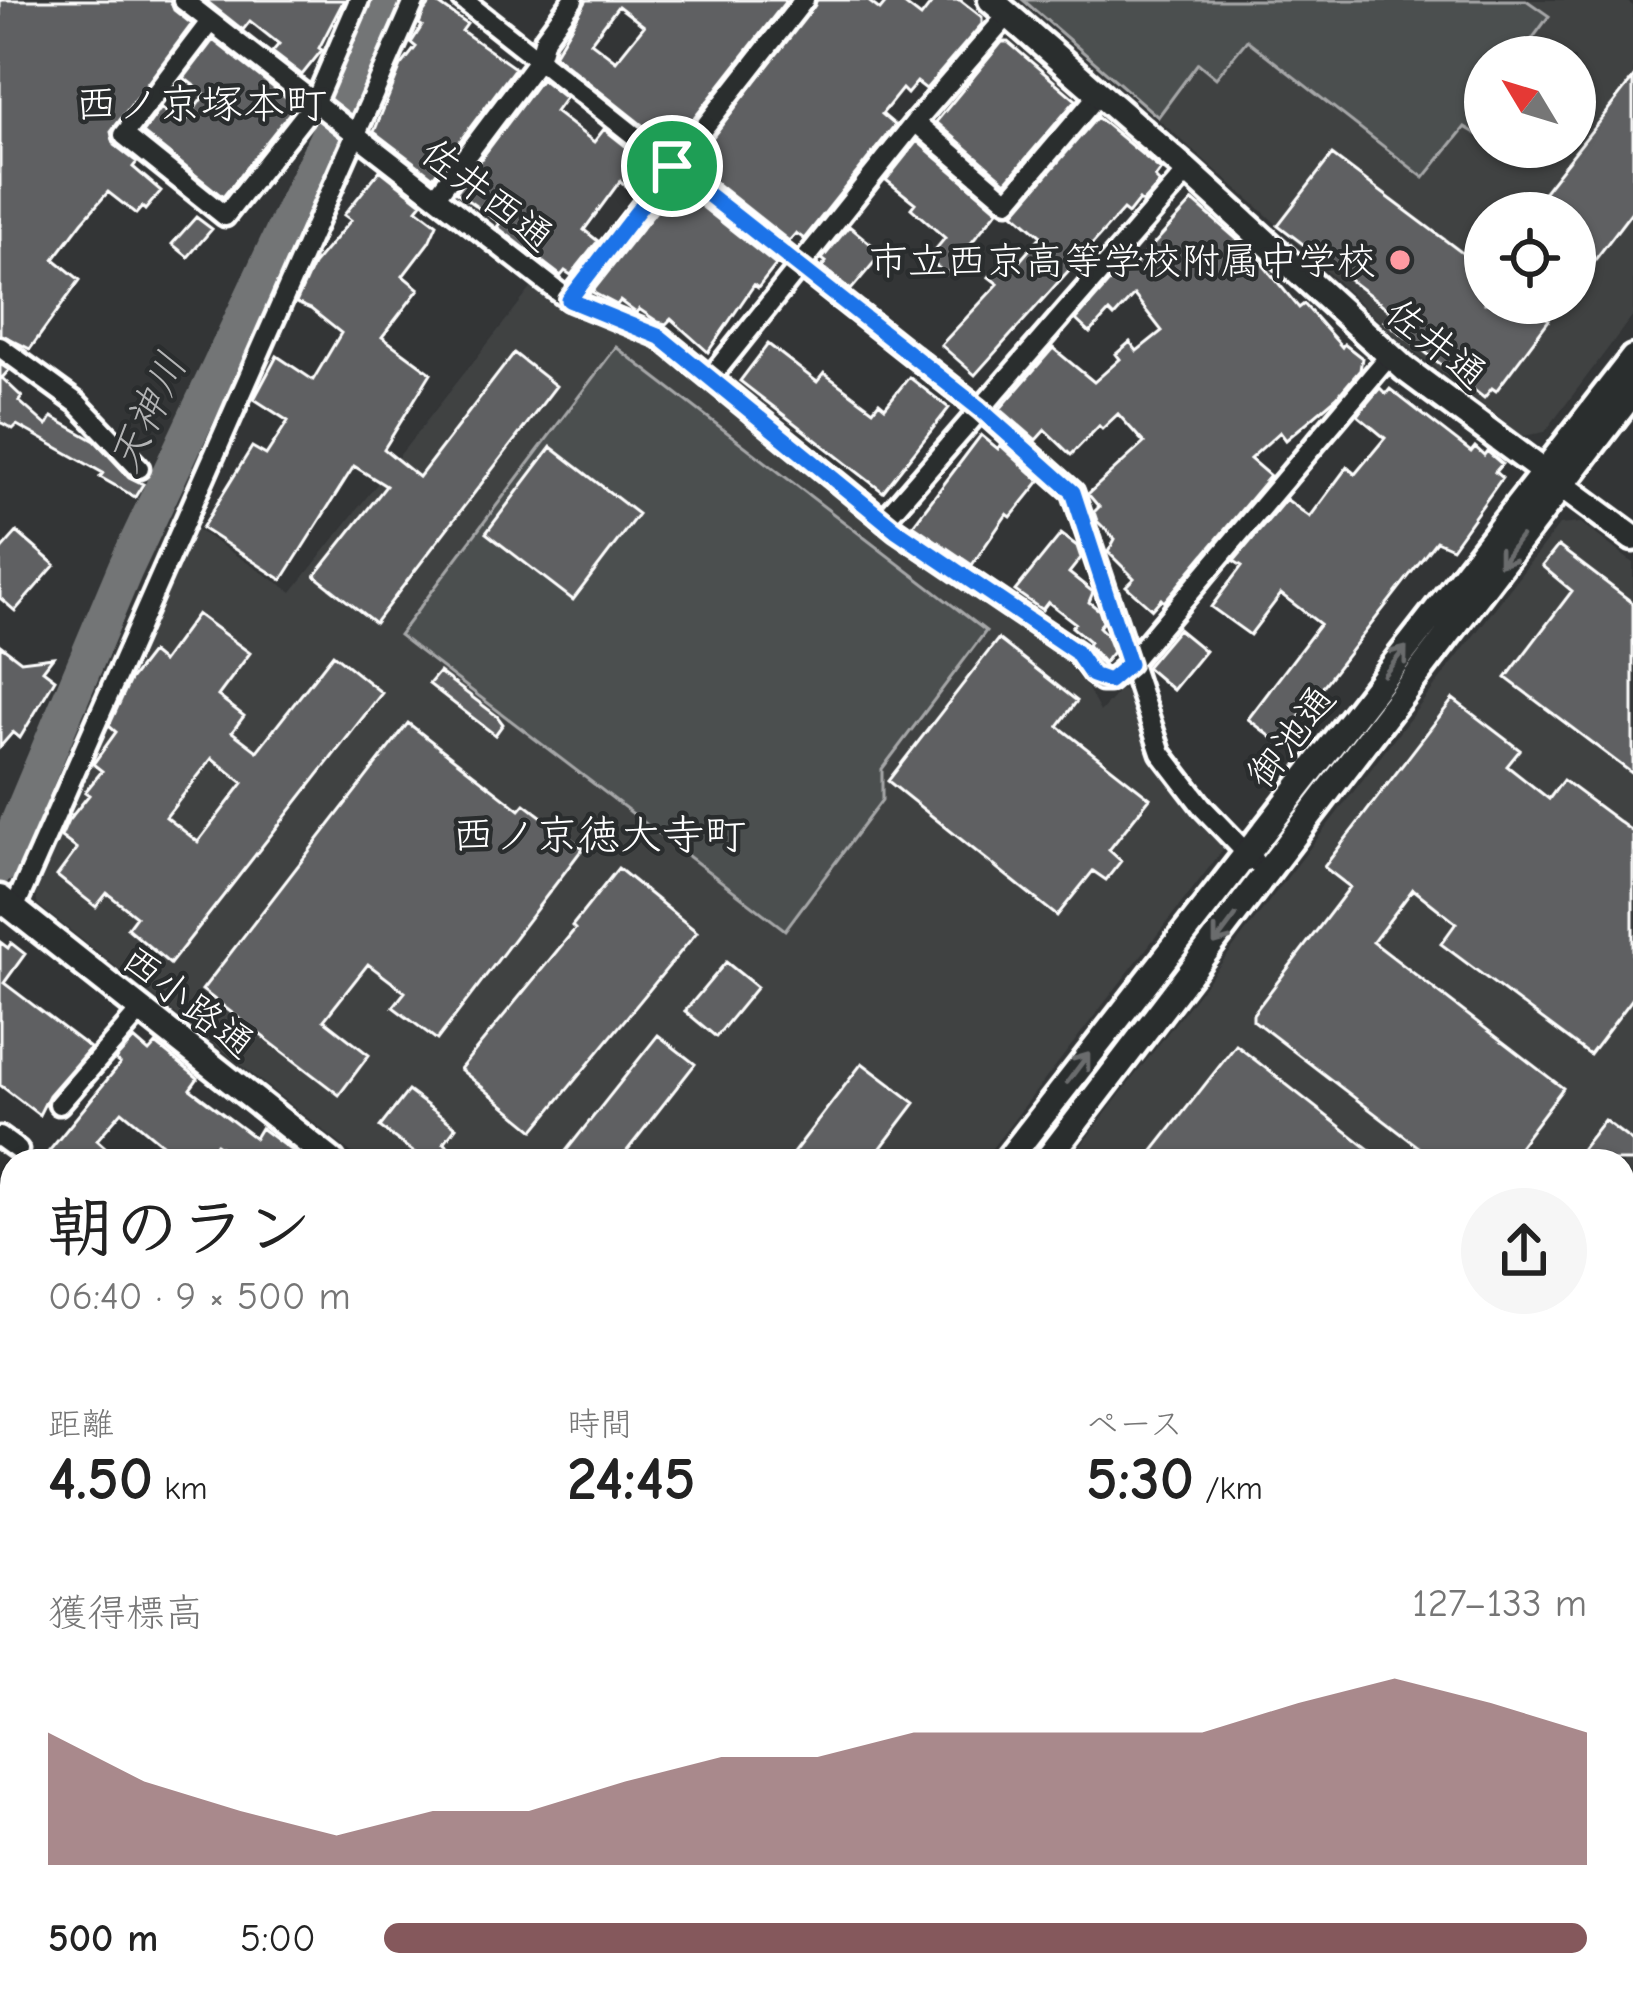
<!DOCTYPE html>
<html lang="ja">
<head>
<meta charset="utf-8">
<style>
  :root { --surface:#fff; --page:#f6f6f6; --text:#222; --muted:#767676; --accent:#85585c }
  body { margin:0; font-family:"Comic Neue","Klee One",sans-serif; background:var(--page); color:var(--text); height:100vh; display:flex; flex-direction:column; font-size:45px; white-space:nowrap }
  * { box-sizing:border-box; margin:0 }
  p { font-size:39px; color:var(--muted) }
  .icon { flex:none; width:66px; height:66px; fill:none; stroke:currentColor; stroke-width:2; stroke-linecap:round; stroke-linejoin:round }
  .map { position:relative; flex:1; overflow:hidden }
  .side { position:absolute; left:0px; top:1149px; width:1635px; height:861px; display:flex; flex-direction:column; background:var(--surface); border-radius:36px 36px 0 0; box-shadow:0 3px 9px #0004 }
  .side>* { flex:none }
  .needle { width:78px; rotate:308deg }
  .fabs { position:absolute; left:1464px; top:36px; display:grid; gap:24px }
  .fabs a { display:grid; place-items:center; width:132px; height:132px; border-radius:50%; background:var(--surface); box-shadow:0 3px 9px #0004; font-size:60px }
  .pin { position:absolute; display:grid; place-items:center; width:102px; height:102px; color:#fff; margin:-51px; border:6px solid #fff; border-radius:50%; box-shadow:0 3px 12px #0007 }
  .round { display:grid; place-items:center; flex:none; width:126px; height:126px; border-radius:63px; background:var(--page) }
  .head { display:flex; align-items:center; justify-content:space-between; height:204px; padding:0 48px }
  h1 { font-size:66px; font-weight:700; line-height:90px }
  .metrics { display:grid; grid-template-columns:repeat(3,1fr); gap:18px; height:204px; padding:12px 48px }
  .metrics div { display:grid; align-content:center }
  .metrics b { font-size:60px; font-weight:700 }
  .metrics small { font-size:33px; font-weight:400 }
  .metrics p { font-size:33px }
  .chart { height:336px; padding:24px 48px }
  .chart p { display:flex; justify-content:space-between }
  .chart svg { width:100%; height:216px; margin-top:12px; fill:var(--accent); opacity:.7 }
  ul { padding:0 48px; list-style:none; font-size:39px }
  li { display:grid; grid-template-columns:192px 144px 1fr; align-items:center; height:90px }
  li i { height:30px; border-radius:15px; background:var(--accent) }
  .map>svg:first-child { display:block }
  .built { fill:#404243; fill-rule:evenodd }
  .green { fill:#4c4f50; stroke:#a6a7a8; stroke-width:3 }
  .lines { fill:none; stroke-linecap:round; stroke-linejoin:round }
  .river { stroke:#737576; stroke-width:36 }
  .building { fill:#5f6162; stroke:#fff; stroke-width:3; fill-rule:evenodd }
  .minor-casing { stroke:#fff; stroke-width:27 }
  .tertiary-casing { stroke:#fff; stroke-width:33 }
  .secondary-casing { stroke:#fff; stroke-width:36 }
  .minor { stroke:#2a2d2e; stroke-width:18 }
  .tertiary { stroke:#2a2d2e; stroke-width:24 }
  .secondary { stroke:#2a2d2e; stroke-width:27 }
  .tram { stroke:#fff; stroke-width:3 }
  .oneway { stroke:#6a6c6d }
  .route-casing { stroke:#fff; stroke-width:24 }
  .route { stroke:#1a73e8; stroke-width:15 }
  .poi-dot { fill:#ff9aa2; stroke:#2a2d2e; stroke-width:4.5 }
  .labels { text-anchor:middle; stroke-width:9; stroke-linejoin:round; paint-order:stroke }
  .street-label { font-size:39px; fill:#fff; stroke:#2a2d2e }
  .poi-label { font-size:39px; fill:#fff; stroke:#2a2d2e; text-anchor:end }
  .neighbourhood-label { font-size:42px; fill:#fff; stroke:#2a2d2e }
  .water-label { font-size:42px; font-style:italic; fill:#b2b3b4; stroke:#2a2d2e }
</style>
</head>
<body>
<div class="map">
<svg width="1633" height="2009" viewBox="0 0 1633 2009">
  <rect width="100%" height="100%" fill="#333536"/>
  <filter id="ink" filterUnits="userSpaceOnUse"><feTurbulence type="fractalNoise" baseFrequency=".00833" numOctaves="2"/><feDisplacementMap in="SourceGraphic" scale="24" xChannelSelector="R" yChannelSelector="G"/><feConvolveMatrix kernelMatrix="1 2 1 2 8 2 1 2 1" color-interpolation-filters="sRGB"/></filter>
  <g filter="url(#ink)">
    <path class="built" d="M1023,0H1625L1633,6V315L1545,432L1523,436L1398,339L1269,217ZM1485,57H1575V147H1485ZM1485,213H1575V303H1485Z
      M533,286L574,316L654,344L874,527L1063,659L1087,687L1100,712L1120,690L1129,692L1154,758L1225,847L982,1161H362L38,905L34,885L193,527L292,592Z
      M1581,523L1633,563V1671L1623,1682V1161H1069L1559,525Z
      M1633,1908V2009H1549L1558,1998H1623V1920Z"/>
    <path class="green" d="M1023,0H1526L1549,16L1519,57H1485V125L1477,134L1465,127L1424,178L1247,40L1216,78L1198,63L1158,117Z
      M616,347L986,631L882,769V800L785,930L399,635Z"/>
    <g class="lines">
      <path class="river" d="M0,866L125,569L328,136L385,0
        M1623,1705L1633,1695
        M1023,2009L1042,1998"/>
    </g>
    <path class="building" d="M0,0H170L174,10L192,24L111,132L115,145L137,162L133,167L161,191L145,210L142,207L136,214L108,192L82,222L54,259L80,280L30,349L0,334Z
      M205,0H344L319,48L322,50L302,75L272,52L279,44L250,21L243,30Z
      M433,0L467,24L462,31L515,68L433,177L374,132L401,66L416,47L411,43L422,26L419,24L424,12Z
      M587,0H784L786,1L671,148L554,55ZM618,6L644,26L616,61L591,42Z
      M817,0H867L880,10L888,0H899L921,17L934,0H960L982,17V24L926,89L917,82L907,94L902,89L882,114L895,125L804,239L796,233L789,241L692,164Z
      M213,40L296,105L223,197L143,133L161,108L183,125L205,94L184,78Z
      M1002,42H1008L1076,100L1006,182L936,122Z
      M1633,78V210L1575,286V213H1527Z
      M541,79L565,98L555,112L594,142L604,129L647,163L643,168L651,174L635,193L620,181L584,230L598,241L571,275L565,271L561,276L497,227L500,223L456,192Z
      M1097,117L1161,170L1155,178L1160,183L1142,203L1139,200L1128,214L1123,210L975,375L941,345L998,284L989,277L1008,256L1017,264L1041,236L1014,213Z
      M917,141L998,210L946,274L931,262V255L945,238L911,208L915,203L886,180Z
      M1332,155L1485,270V303H1528L1549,320L1496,391L1492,388L1484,398L1385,321L1392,312L1278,225Z
      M380,170L422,203L417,209L437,224L429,242L403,276L419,289L382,337L431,373L384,449L419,477L514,353L556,386L375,623L315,576L386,486L354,466L282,580L202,528L252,447L266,455L288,421L254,399L277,356L313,380L341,333L311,309L296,303L313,265L351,220L344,215Z
      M676,186L776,265L758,288L754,285L708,352L671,319L666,324L658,322L639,309L636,313L620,301L617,305L592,292Z
      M1193,201L1255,255L1299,308L1304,304L1342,347L1344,344L1362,358L1360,370L1337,397L1286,440L1280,432L1250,459L1270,476L1164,602L1161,599L1152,609L1126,586L1134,578L1108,552L1115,539L1097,521L1094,512L1099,507L1088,494L1144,443L1118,414L1102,429L1099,426L1071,455L1045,430L1036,440L1000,409L1053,348L1094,382L1120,359L1116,354L1130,342L1137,351L1162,331L1134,295L1114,317L1109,312L1090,333L1076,320L1126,263L1132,268Z
      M196,217L212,229L188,257L172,244Z
      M849,226L882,253L851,290L822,267L826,262L822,259Z
      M768,344L817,382L824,373L873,410L879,402L885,407L909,377L949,408L883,492L740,381Z
      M0,364L9,370L2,378L22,397L19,401L47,426L52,417L95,441L129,477L143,484L135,497L100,477L103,473L17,425L13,429L0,422Z
      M1380,388L1386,394L1390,389L1471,452L1475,447L1484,455L1487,451L1502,464L1495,472L1502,478L1452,548L1436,541L1279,743L1248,719L1320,624L1281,594L1250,635L1211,607L1242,566L1234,561L1286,499L1310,517L1347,467L1355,474L1385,438L1357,415Z
      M981,435L998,449L1000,445L1040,481L1011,517L1007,514L972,565L913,525Z
      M551,447L638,514L573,600L486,533Z
      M17,532L55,565L15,611L0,598V551Z
      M1061,534L1077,546L1081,558L1069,573L1093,592L1089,602L1099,610L1103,622L1099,627L1106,634L1113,652L1104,663L1088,645L1090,642L1072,627L1075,623L1048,602L1042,610L1015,591Z
      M1558,546L1633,603V774L1506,678L1572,591L1542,566Z
      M197,614L250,653L218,696L244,716L232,732L257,751L333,654L382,693L170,964L127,928L136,916L107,893L96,907L57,876L77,849L61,837L68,821L89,795L85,792L102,771L93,764L116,732L109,726L130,680L151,653L162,662ZM212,758L243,783L198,842L166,817Z
      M1178,629L1205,651L1173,690L1146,667Z
      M998,639L1077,701L1058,726L1150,798L1109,850L1121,861L1106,880L1093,871L1057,916L888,781Z
      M0,645L21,661L53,657L43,670L55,679L20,738L13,732L0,747Z
      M439,672L497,716L503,724L495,735L429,684Z
      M1453,699L1520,750L1507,766L1549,799L1563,780L1633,832V998L1590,1055L1441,944L1456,923L1413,889L1373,942L1563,1088L1508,1161H1437L1253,1020V1014L1350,887L1324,867Z
      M408,723L520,810L525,804L583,848L437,1040L393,1007L405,992L368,964L324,1020L369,1055L339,1095L202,990Z
      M618,868L697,932L534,1130L460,1069L575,929L572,926Z
      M0,942L8,948L11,943L25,954L4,983L90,1048L49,1095L39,1115L0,1085Z
      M726,962L757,987L716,1037L685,1011Z
      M658,1035L695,1064L619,1161H558Z
      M134,1039L149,1052L156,1044L198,1078L190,1089L255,1138L261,1128L305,1161H242L216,1144L203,1161H157L167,1148L122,1111L97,1140L121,1161H41L120,1064L115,1060Z
      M1236,1045L1384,1161H1145Z
      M862,1063L915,1103L871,1161H787Z
      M408,1091L456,1127L444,1143L467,1161H425L380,1127Z
      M1604,1120L1633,1142V1161H1572Z"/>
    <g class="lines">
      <defs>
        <path id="minor" d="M183,0L569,300L660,337L896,530L1076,652L1101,681H1109L1129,664L1390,355
          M463,0L980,409L1073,492L1161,753L1204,809L1255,862
          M210,22L124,135L225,216L315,102L359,0
          M915,122L1008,201L1098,95
          M436,196L539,59L545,38L573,0
          M569,300L804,0
          M0,347L77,403L139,468
          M711,377L915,122L1008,15
          M884,520L1188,171
          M14,909L415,0
          M59,1104L143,1008
          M0,1137L18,1150
          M0,1267L12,1278
          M0,1342L12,1330
          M0,1363L12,1373
          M0,1722L12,1706
          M0,1931L12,1928
          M132,1998L145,2009
          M764,1998L782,2009
          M907,2009L916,1998"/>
        <path id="tertiary" d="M991,0L1188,171L1405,369L1633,538
          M0,898L332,1161
          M1007,1161L1633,358
          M1046,1161L1633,392
          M1394,1998L1408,2009
          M358,2009L366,1998
          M388,2009L396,1998"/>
        <path id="secondary" d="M1623,1843L1633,1831
          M1623,1896L1633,1885
          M1485,2009L1494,1998
          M1528,2009L1537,1998"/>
      </defs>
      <use href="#minor" class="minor-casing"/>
      <use href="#tertiary" class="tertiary-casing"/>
      <use href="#secondary" class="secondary-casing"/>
      <use href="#minor" class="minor"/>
      <use href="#tertiary" class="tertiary"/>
      <use href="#secondary" class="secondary"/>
      <path class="tram" d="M1623,1868L1633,1856
        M1516,2009L1526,1998"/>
    </g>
    <defs><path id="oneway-shaft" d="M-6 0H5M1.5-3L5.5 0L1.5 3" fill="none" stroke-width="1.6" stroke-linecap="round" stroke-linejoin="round" transform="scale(3)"/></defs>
    <g class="oneway">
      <use href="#oneway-shaft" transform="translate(1510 551) rotate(127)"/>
      <use href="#oneway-shaft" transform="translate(1395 661) rotate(-52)"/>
      <use href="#oneway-shaft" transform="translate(1225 930) rotate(127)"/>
      <use href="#oneway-shaft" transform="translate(1078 1068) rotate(-53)"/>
    </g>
  </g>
  <g class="lines" filter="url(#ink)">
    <defs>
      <path id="route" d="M672,166L980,409L1073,492L1129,664L1109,681L1092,675L1076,652L896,530L660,337L569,300Z"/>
    </defs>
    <use href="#route" class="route-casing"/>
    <use href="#route" class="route"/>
  </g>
  <circle class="poi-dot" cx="1400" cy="260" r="12"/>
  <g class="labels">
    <g class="street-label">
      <text transform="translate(488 194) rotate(38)" y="14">佐井西通</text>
      <text transform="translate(1437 343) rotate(39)" y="14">佐井通</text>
      <text transform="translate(1290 736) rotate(-52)" y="14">御池通</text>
      <text transform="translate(189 1001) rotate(38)" y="14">西小路通</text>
    </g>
    <g class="poi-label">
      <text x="1376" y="274">市立西京高等学校附属中学校</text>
    </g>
    <g class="neighbourhood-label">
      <text x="201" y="118">西ノ京塚本町</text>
      <text x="599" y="849">西ノ京徳大寺町</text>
    </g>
    <g class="water-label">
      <text transform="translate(147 412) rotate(-65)" y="15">天神川</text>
    </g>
  </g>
</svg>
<div class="fabs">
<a><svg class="needle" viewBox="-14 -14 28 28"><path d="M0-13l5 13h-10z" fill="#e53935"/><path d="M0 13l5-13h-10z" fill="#767676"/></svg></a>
<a><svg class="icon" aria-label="locate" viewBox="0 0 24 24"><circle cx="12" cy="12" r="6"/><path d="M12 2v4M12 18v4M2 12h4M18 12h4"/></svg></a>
</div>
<div class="pin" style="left:672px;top:166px;background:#1e9e55"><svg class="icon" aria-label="arrive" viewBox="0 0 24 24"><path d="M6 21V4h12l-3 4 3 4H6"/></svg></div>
<section class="side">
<div class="head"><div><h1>朝のラン</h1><p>06:40 · 9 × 500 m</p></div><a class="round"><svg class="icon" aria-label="share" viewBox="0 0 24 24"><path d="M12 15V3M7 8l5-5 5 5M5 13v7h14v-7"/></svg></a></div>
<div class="metrics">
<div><p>距離</p><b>4.50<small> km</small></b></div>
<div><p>時間</p><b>24:45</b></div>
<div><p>ペース</p><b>5:30<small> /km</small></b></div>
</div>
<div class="chart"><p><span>獲得標高</span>127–133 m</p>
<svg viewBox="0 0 160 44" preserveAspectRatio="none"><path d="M0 44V17L10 27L20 33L30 38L40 33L50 33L60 27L70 22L80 22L90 17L100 17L110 17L120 17L130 11L140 6L150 11L160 17V44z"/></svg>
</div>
<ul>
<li><b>500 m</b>5:00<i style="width:100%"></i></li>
</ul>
</section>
</div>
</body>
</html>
